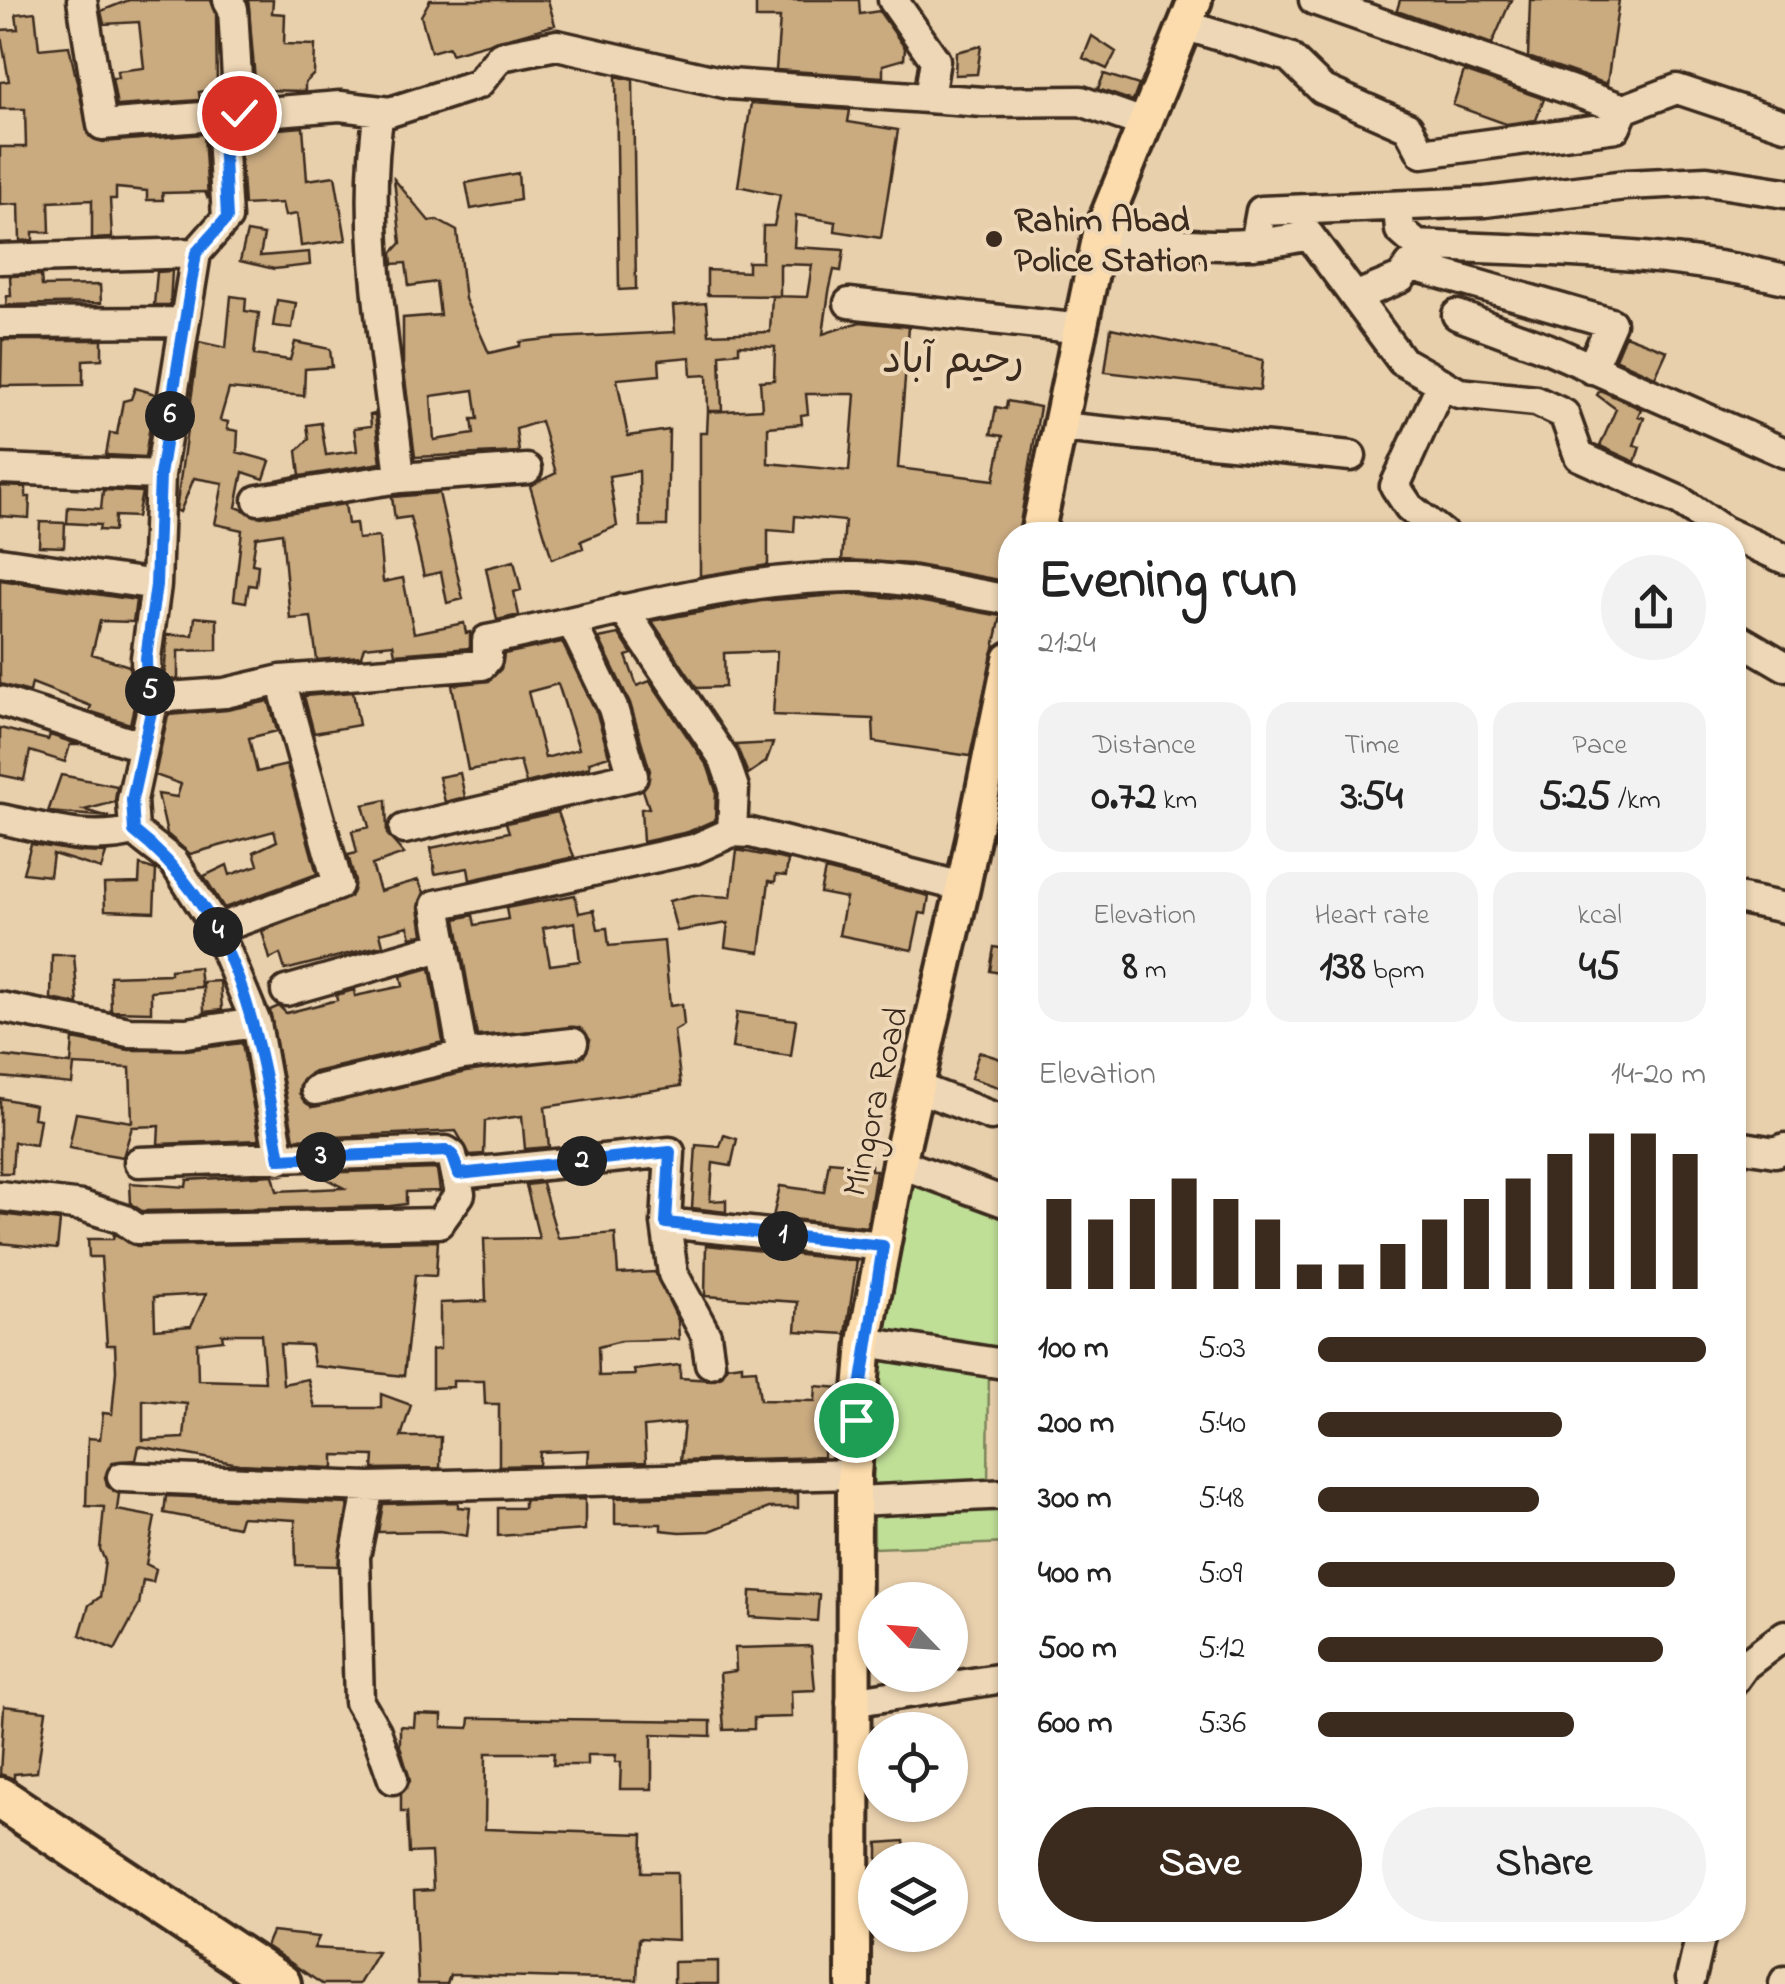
<!DOCTYPE html>
<html lang="en">
<head>
<meta charset="utf-8">
<style>
  :root { --surface:#fff; --page:#f2f2f2; --text:#222; --muted:#767676; --accent:#3b2a1e }
  body { margin:0; font-family:"Indie Flower","Playpen Sans Arabic",sans-serif; background:var(--page); color:var(--text); height:100vh; display:flex; flex-direction:column; font-size:38px; white-space:nowrap }
  * { box-sizing:border-box; margin:0 }
  p { font-size:32px; color:var(--muted) }
  .icon { flex:none; width:55px; height:55px; fill:none; stroke:currentColor; stroke-width:2; stroke-linecap:round; stroke-linejoin:round }
  .map { position:relative; flex:1; overflow:hidden }
  .details { position:absolute; left:998px; top:522px; width:748px; height:1420px; display:flex; flex-direction:column; background:var(--surface); border-radius:40px; box-shadow:0 2px 8px #0004 }
  .details>* { flex:none }
  .needle { width:65px; rotate:295deg }
  .fabs { position:absolute; left:858px; top:1582px; display:grid; gap:20px }
  .fabs a { display:grid; place-items:center; width:110px; height:110px; border-radius:50%; background:var(--surface); box-shadow:0 2px 8px #0004; font-size:50px }
  .pin { position:absolute; display:grid; place-items:center; width:85px; height:85px; color:#fff; margin:-42px; border:5px solid #fff; border-radius:50%; box-shadow:0 2px 10px #0007 }
  .km { position:absolute; width:50px; height:50px; margin:-25px; border-radius:50%; background:#222; color:#fff; font-size:28px; line-height:50px; text-align:center }
  .round { display:grid; place-items:center; flex:none; width:105px; height:105px; border-radius:52px; background:var(--page) }
  .overview { display:flex; align-items:center; justify-content:space-between; height:170px; padding:0 40px }
  h1 { font-size:55px; font-weight:800; line-height:75px }
  .metrics { display:grid; grid-template-columns:repeat(3,1fr); gap:15px; height:170px; padding:10px 40px }
  .metrics div { display:grid; align-content:center; border-radius:25px; background:var(--page); text-align:center }
  .metrics b { font-size:42px; font-weight:800 }
  .metrics small { font-size:28px; font-weight:400 }
  .metrics p { font-size:28px }
  .chart { height:280px; padding:20px 40px }
  .chart p { display:flex; justify-content:space-between }
  .chart svg { width:100%; height:180px; margin-top:10px; stroke:var(--accent); stroke-width:6 }
  .action { display:flex; gap:20px; margin-top:auto; padding:20px 40px }
  .action a { flex:1; height:115px; border-radius:60px; background:var(--accent); color:#fff; font-size:40px; font-weight:800; line-height:115px; text-align:center }
  .action a+a { background:var(--page); color:var(--text) }
  ul { padding:0 40px; list-style:none; font-size:32px }
  li { display:grid; grid-template-columns:160px 120px 1fr; align-items:center; height:75px }
  li i { height:25px; border-radius:12px; background:var(--accent) }
  .map>svg:first-child { display:block }
  .green { fill:#bfdf97; stroke:#7d845a; stroke-width:2.5 }
  .building { fill:#caab80; stroke:#3b2a1e; stroke-width:2.5; fill-rule:evenodd }
  .lines { fill:none; stroke-linecap:round; stroke-linejoin:round }
  .minor-casing { stroke:#3b2a1e; stroke-width:35 }
  .major-casing { stroke:#3b2a1e; stroke-width:40 }
  .highway-casing { stroke:#3b2a1e; stroke-width:48 }
  .minor { stroke:#eed7b6; stroke-width:28 }
  .major { stroke:#fcdcac; stroke-width:32 }
  .highway { stroke:#fcdcac; stroke-width:40 }
  .route-casing { stroke:#fff; stroke-width:20 }
  .route { stroke:#1a73e8; stroke-width:12 }
  .poi-dot { fill:#3b2a1e; stroke:#eed7b6; stroke-width:4 }
  .labels { text-anchor:middle; stroke-width:8; stroke-linejoin:round; paint-order:stroke }
  .poi-label { font-size:35px; font-weight:bold; fill:#3b2a1e; stroke:#eed7b6; text-anchor:start }
  .street-label { font-size:35px; fill:#3b2a1e; stroke:#eed7b6 }
  .quarter-label { font-size:40px; fill:#3b2a1e; stroke:#eed7b6 }
</style>
</head>
<body>
<div class="map">
<svg width="1785" height="1984" viewBox="0 0 1785 1984">
  <rect width="100%" height="100%" fill="#e9d0ad"/>
  <filter id="ink" filterUnits="userSpaceOnUse"><feTurbulence type="fractalNoise" baseFrequency=".01" numOctaves="2"/><feDisplacementMap in="SourceGraphic" scale="20" xChannelSelector="R" yChannelSelector="G"/><feConvolveMatrix kernelMatrix="1 2 1 2 8 2 1 2 1" color-interpolation-filters="sRGB"/></filter>
  <g filter="url(#ink)">
    <path class="green" d="M899,1163L1010,1207V1344L1008,1353L989,1359L988,1492L1010,1491V1543L874,1548L873,1423Z"/>
    <path class="building" d="M129,0H211L216,14L217,89L199,92L200,100L117,106L112,78H118L117,71L144,68L139,22L104,24L101,11Z
      M248,0H273L272,13L285,14L284,44L315,45L314,74L305,83V91L260,90L259,79L255,80Z
      M430,0H548L555,25L451,54L449,47L431,52L421,16Z
      M756,0H859L860,14L879,11L905,48L904,59L883,65V77L776,70L780,18H756Z
      M1400,0H1511L1492,44L1397,10Z
      M1530,0H1619L1607,84L1528,57Z
      M35,12L39,49L69,46L89,136L103,142L204,134L208,199L205,192L162,193L163,200H147V191L116,188V199H110L112,238L92,239V200L49,202L50,232H33V240L20,241L19,204L0,205V147H26L25,109H0V82L9,81L0,30L18,29L16,14Z
      M1092,36L1116,52L1107,69L1083,58Z
      M981,46L977,74L955,75L956,52Z
      M1464,71L1544,99L1536,120L1506,124L1453,105Z
      M1104,74L1139,85L1133,101L1098,89Z
      M616,76L633,80L636,289L619,290Z
      M751,103L850,110L848,122L898,130L881,238L835,231L836,222L796,215L794,247L844,250L841,271L834,270L829,292L823,334L860,322L909,327L898,468L994,480L1003,436L991,434L996,407L1006,409L1007,401L1040,407L1018,535H1010V582L912,564L842,560L845,521L795,516L794,532L768,530V565L700,576V433H707L708,412L762,409L760,381L774,380L775,347L739,345V352L720,354L722,411H708L707,375L691,376L690,357L659,360L660,375L617,379L628,436L669,430L667,526H640L639,471L609,476L617,526L581,541L583,548L552,559L530,486L556,473L541,421L516,429L519,452L415,457L403,363V318L440,315L436,282L409,286L406,263L393,264L392,253L401,243L394,179L429,221L437,220L457,231L465,299L489,353L520,346V342L555,338L675,332L673,306L706,303L709,334L770,332L772,296L807,297L812,265L780,264V296L707,295V270L748,272V262H762L763,226H774L780,195L738,186ZM474,390L478,419H472L474,434L434,440L431,396ZM806,394H855L849,471L768,463V427L802,424L801,415L808,414Z
      M303,127L307,180L335,176L346,240L301,246L297,214L285,216L282,203L244,205L239,132Z
      M518,173L520,200L471,209L466,183Z
      M247,232L264,235L260,256L309,252L310,265L274,269L240,261Z
      M172,271L170,305H154L157,272Z
      M41,275L42,286L100,285L101,303L6,305L7,296H11L10,276Z
      M231,296L246,298L245,311L259,313L254,355L290,360L295,342L330,349L332,367L305,369L304,396L229,389L220,420L228,422L227,429L238,431L237,452L270,461L264,479L243,472L236,507L261,517L345,504L348,524L356,523L358,539L379,537L383,582L403,578L414,633L464,623L466,633L470,632V648L395,654L393,644L364,647L361,656L317,660L311,617L290,619L282,533L256,537L252,564L258,565L256,586L249,585L246,602L234,600L242,530L215,524L223,483L194,478L180,512L176,510L199,342L226,348Z
      M277,300L296,303L292,328L273,326Z
      M1111,328L1263,360L1260,390L1105,372Z
      M1625,335L1667,351L1655,377L1615,359Z
      M2,340H102V359L83,360V385L1,386Z
      M135,388L155,394L145,457L106,455L110,433L117,434L123,401L131,399Z
      M1600,390L1641,409L1638,416L1644,418L1634,445L1640,447L1635,462L1600,446L1616,409L1597,395Z
      M375,414L381,463L276,480L300,475L297,451L309,439L307,425L321,423L326,455L357,451L354,428L371,426L370,415Z
      M0,486L26,487V497H30L29,518L0,516Z
      M103,490L142,492L137,517L115,516L114,531L99,530L100,525L67,523L68,507L101,509Z
      M439,493L463,599L447,603L441,572L424,576L410,517L395,519L392,497Z
      M40,522L65,523L64,547L39,546Z
      M514,561L521,590L514,592L519,615L497,620L486,568Z
      M0,580L136,600L133,622L100,621L92,654L129,666L135,702L130,724L89,711L91,706L32,683L30,692L0,684Z
      M850,594L907,599L1001,616L970,756L874,742L873,719L773,715L777,651L724,653L725,687L697,688L652,621L761,601Z
      M195,617L217,619V650L178,651V679L164,680L167,635H193Z
      M619,634L632,654L626,656L637,686L650,681L708,767L716,791L715,820L688,832L643,842L641,809L649,808L643,790L650,771L630,703L599,638Z
      M562,642L597,714L609,756L589,762L590,767L526,783L520,761L468,770L452,685L489,681L501,669L504,654ZM558,684L579,749L545,758L528,692Z
      M353,692L359,725L314,733L304,696Z
      M269,701L277,731L249,738L257,772L287,765L317,874L224,908L204,876L227,865L230,875L258,865L254,852L277,841L274,831L190,854L167,834L158,794L177,797L181,784L155,775L168,715L227,710Z
      M0,728L48,740L50,735L80,745H70L65,762L30,751L24,780L15,778L0,775Z
      M773,743L766,762L748,774L736,745Z
      M460,773L465,797L445,802L439,777Z
      M61,775L117,786L115,802L84,810L110,817L48,812Z
      M386,800L387,834L404,854L372,865L380,891L418,880L424,892L419,907L423,934L411,937L408,926L380,933L383,945L285,970L280,954L270,959L262,931L350,897L355,881L348,855L357,853L352,831L369,827L363,805Z
      M558,812L574,857L470,880L468,868L435,874L431,848L509,832L506,823Z
      M31,844L81,852L106,853L101,869L53,854L50,876L23,873Z
      M737,850L788,860L786,876L776,875L775,882L769,881L760,952L725,947L728,923L677,931L669,901L694,895L731,897Z
      M140,865L156,870L154,912L105,910L104,884L139,883Z
      M825,870L929,896L926,914L920,913L912,950L839,935L846,898L820,893Z
      M575,895L579,913L594,910L598,929L607,928L609,946L664,941L670,1006L682,1004L684,1025L674,1031L681,1086L545,1107L549,1147L525,1149L522,1116L485,1121L484,1154L470,1155L456,1131L294,1139L270,1010L279,1006L286,1013L337,1000L336,995L354,990L355,996L403,986L401,976L430,968L443,1042L311,1073L300,1084L299,1093L312,1107L466,1072L584,1056L590,1040L579,1027L477,1036L456,919L473,915L475,925L508,919L506,908ZM575,922L580,961L550,965L543,928Z
      M994,947L1010,950V975L990,971Z
      M52,955H74L78,1004L51,999Z
      M199,967L201,987L151,991V1012L111,1011L110,976L170,974V970Z
      M220,981L222,1010L204,1012L203,982Z
      M737,1012L796,1020L791,1056L732,1048Z
      M73,1039L129,1050H186L242,1043L259,1140L158,1144L159,1126L132,1127L123,1157L69,1148L76,1113L132,1122L130,1068L74,1065L72,1084L0,1077V1056L71,1064Z
      M979,1052L1010,1062V1091L971,1078Z
      M0,1098L35,1105L33,1118L40,1119L36,1145L14,1142L12,1173H0Z
      M724,1135L737,1139L731,1166L713,1163L710,1201L726,1200V1212L692,1208L696,1145L720,1147Z
      M829,1161L871,1165V1170H876L867,1227L773,1217L780,1186L824,1192Z
      M437,1169L440,1191L406,1192V1204L391,1206L142,1211L131,1204L130,1183L186,1187L187,1180L273,1175L277,1191L344,1188L315,1173Z
      M542,1183L558,1238L615,1233L618,1274L655,1272L678,1320L679,1339L621,1341L598,1347L599,1376L635,1375L634,1370L680,1365V1378L712,1380L722,1376L727,1366L742,1364V1370L756,1369L760,1400L815,1401L816,1386L841,1388L840,1406H836L823,1441L824,1457L680,1461L684,1423L644,1427L646,1462L588,1464L589,1450L540,1452L539,1465L499,1466V1404H485L484,1381H453V1387L432,1388V1350L440,1349V1303L486,1301L484,1239L539,1238L526,1185Z
      M0,1214L60,1221L57,1249L0,1243Z
      M114,1234L137,1246L438,1241L436,1276L415,1275L404,1376L314,1366L311,1345L280,1344L283,1384L308,1379L315,1408H381V1394L411,1405L401,1437H441L440,1468L373,1469L374,1456L334,1455V1468L239,1464L139,1446L136,1460L113,1462L105,1477L107,1486L119,1494L117,1510L155,1517L146,1564L156,1569L153,1582L143,1580L139,1605L115,1650L80,1635L89,1605L100,1597L105,1561L100,1549L104,1507L86,1506L88,1438L100,1439L103,1413L112,1414L116,1371L115,1345H107L101,1257H89L88,1239H113ZM206,1294L191,1326L155,1329L154,1297ZM222,1334H261L265,1382L198,1380L197,1343L223,1340ZM143,1400L187,1404L184,1438L143,1440Z
      M706,1245L857,1261L846,1334L796,1331L798,1302L705,1296Z
      M798,1493V1508H769L710,1531L680,1532L661,1530V1524H615V1498Z
      M166,1496L348,1504L338,1566L296,1565L295,1520L241,1517L238,1527L164,1513Z
      M585,1499V1530L498,1536V1508H524V1500Z
      M458,1502V1507L470,1508L467,1536L440,1531L378,1532L383,1504Z
      M751,1591L819,1595L817,1621L750,1617Z
      M811,1646L815,1690L791,1691L792,1717L754,1718V1729L724,1730L720,1673L736,1671L735,1648Z
      M4,1706L46,1711L37,1772L14,1774V1779L0,1774Z
      M415,1714L442,1715V1727L469,1728L470,1718H483L711,1721V1736L652,1734V1789H620L621,1762H615L616,1755H587V1765H553L554,1753H486L485,1829L643,1834L642,1872H677L678,1940L639,1938L637,1980L465,1975H450L447,1984H418L414,1891L433,1890L431,1852L409,1853L407,1812H401V1794L410,1781L400,1746V1726L414,1727Z
      M904,1841L906,1860H878V1843Z
      M272,1932L319,1937L314,1948L378,1952L359,1984H322L266,1946Z
      M718,1961V1984H674V1962Z"/>
    <g class="lines">
      <defs>
        <path id="minor" d="M82,0L102,125L340,106L390,112L478,84L501,56L557,45L729,84L983,102L1081,101L1146,124
          M893,0L935,60L929,98
          M1314,0L1624,109
          M1184,25L1289,57L1322,89L1408,127L1422,153L1616,127L1624,109L1677,89L1785,125
          M379,112C360,231 388,359 400,478
          M1398,207L1400,230L1417,245C1540,252 1665,250 1785,279
          M1100,234C1171,244 1239,252 1309,235L1402,361L1459,393L1536,401L1564,414L1579,456L1680,501L1724,531L1785,559
          M1255,244L1261,211L1485,202L1626,185L1707,181L1785,193
          M0,259L196,253
          M1357,296L1401,278L1410,265L1611,323L1591,369
          M849,303L1082,329
          M1457,315L1549,349L1785,453
          M0,323L184,322
          M1442,383L1395,486L1409,507L1444,535
          M1060,427L1351,456
          M0,469L160,475
          M258,500L400,478L527,469
          M0,562L156,585
          M623,609L724,759L734,788L732,832
          M1732,635L1785,666
          M154,698L225,693L281,680L482,665L487,659V640C607,616 728,578 850,577C902,576 959,592 1010,600
          M0,701L128,742H144
          M0,819C46,828 87,843 134,831
          M404,829L633,776L613,708L572,623
          M1732,897L1785,908
          M217,929L338,885L281,680
          M286,991L444,946
          M0,1007L129,1032L186,1033L256,1023L217,929L174,862L134,831L132,800L154,698L147,688L146,658L156,585L160,475L196,253L227,218L221,119L239,113L233,9L228,0
          M256,1023L280,1159
          M463,1055L436,905L694,849L732,832L751,833L963,887
          M916,1087L991,1116
          M316,1090L463,1055L573,1043
          M1732,1145L1775,1152L1785,1148
          M899,1163L1010,1204
          M459,1174L670,1152L666,1223L883,1246
          M0,1196L82,1206L123,1219L137,1229L439,1223L460,1194L452,1155L446,1151L139,1162
          M666,1223L673,1274L706,1335L710,1363
          M865,1342L1010,1365
          M122,1477L369,1487L854,1474
          M369,1487L355,1557L359,1702L376,1731L393,1779
          M855,1501L1010,1494
          M1732,1683L1745,1665L1785,1635
          M851,1702L1010,1677
          M1691,1978L1702,1930
          M1784,1984L1785,1981"/>
        <path id="major" d="M1037,535L1100,234L1195,0
          M853,1984L854,1474L865,1342L899,1163L963,887L1010,659"/>
        <path id="highway" d="M0,1798L280,1984"/>
      </defs>
      <use href="#minor" class="minor-casing"/>
      <use href="#major" class="major-casing"/>
      <use href="#highway" class="highway-casing"/>
      <use href="#minor" class="minor"/>
      <use href="#major" class="major"/>
      <use href="#highway" class="highway"/>
    </g>
  </g>
  <g class="lines" filter="url(#ink)">
    <defs>
      <path id="route" d="M239,113L222,118L227,218L196,253L160,475L156,585L146,658L147,688L154,698L132,800L134,831C240,914 258,1035 280,1159L446,1151L452,1154L459,1174L670,1152L666,1223L883,1246L856,1420"/>
    </defs>
    <use href="#route" class="route-casing"/>
    <use href="#route" class="route"/>
  </g>
  <circle class="poi-dot" cx="994" cy="239" r="10"/>
  <g class="labels">
    <g class="poi-label">
      <text x="1014" y="231">Rahim Abad<tspan x="1014" dy="40">Police Station</tspan></text>
    </g>
    <g class="street-label">
      <text transform="translate(874 1101) rotate(-77)" y="12">Mingora Road</text>
    </g>
    <g class="quarter-label">
      <text x="953" y="372">رحیم آباد</text>
    </g>
  </g>
</svg>
<div class="fabs">
<a><svg class="needle" viewBox="-14 -14 28 28"><path d="M0-13l5 13h-10z" fill="#e53935"/><path d="M0 13l5-13h-10z" fill="#767676"/></svg></a>
<a><svg class="icon" aria-label="locate" viewBox="0 0 24 24"><circle cx="12" cy="12" r="6"/><path d="M12 2v4M12 18v4M2 12h4M18 12h4"/></svg></a>
<a><svg class="icon" aria-label="layers" viewBox="0 0 24 24"><path d="M12 4l9 5-9 5-9-5zM3 14l9 5 9-5"/></svg></a>
</div>
<div class="pin" style="left:856px;top:1420px;background:#1e9e55"><svg class="icon" aria-label="arrive" viewBox="0 0 24 24"><path d="M6 21V4h12l-3 4 3 4H6"/></svg></div>
<div class="pin" style="left:239px;top:113px;background:#d93025"><svg class="icon" aria-label="check" viewBox="0 0 24 24"><path d="M5 12l5 5 9-10"/></svg></div>
<b class="km" style="left:783px;top:1236px">1</b>
<b class="km" style="left:582px;top:1161px">2</b>
<b class="km" style="left:321px;top:1157px">3</b>
<b class="km" style="left:218px;top:932px">4</b>
<b class="km" style="left:150px;top:691px">5</b>
<b class="km" style="left:170px;top:416px">6</b>
<section class="details">
<div class="overview"><div><h1>Evening run</h1><p>21:24</p></div><a class="round"><svg class="icon" aria-label="share" viewBox="0 0 24 24"><path d="M12 15V3M7 8l5-5 5 5M5 13v7h14v-7"/></svg></a></div>
<div class="metrics">
<div><p>Distance</p><b>0.72<small> km</small></b></div>
<div><p>Time</p><b>3:54</b></div>
<div><p>Pace</p><b>5:25<small> /km</small></b></div>
</div>
<div class="metrics">
<div><p>Elevation</p><b>8<small> m</small></b></div>
<div><p>Heart rate</p><b>138<small> bpm</small></b></div>
<div><p>kcal</p><b>45</b></div>
</div>
<div class="chart"><p><span>Elevation</span>14–20 m</p>
<svg viewBox="0 0 160 44" preserveAspectRatio="none"><path d="M5 44V22M15 44V27M25 44V22M35 44V17M45 44V22M55 44V27M65 44V38M75 44V38M85 44V33M95 44V27M105 44V22M115 44V17M125 44V11M135 44V6M145 44V6M155 44V11"/></svg>
</div>
<ul>
<li><b>100 m</b>5:03<i style="width:100%"></i></li>
<li><b>200 m</b>5:40<i style="width:63%"></i></li>
<li><b>300 m</b>5:48<i style="width:57%"></i></li>
<li><b>400 m</b>5:09<i style="width:92%"></i></li>
<li><b>500 m</b>5:12<i style="width:89%"></i></li>
<li><b>600 m</b>5:36<i style="width:66%"></i></li>
</ul>
<div class="action"><a>Save</a><a>Share</a></div>
</section>
</div>
</body>
</html>
